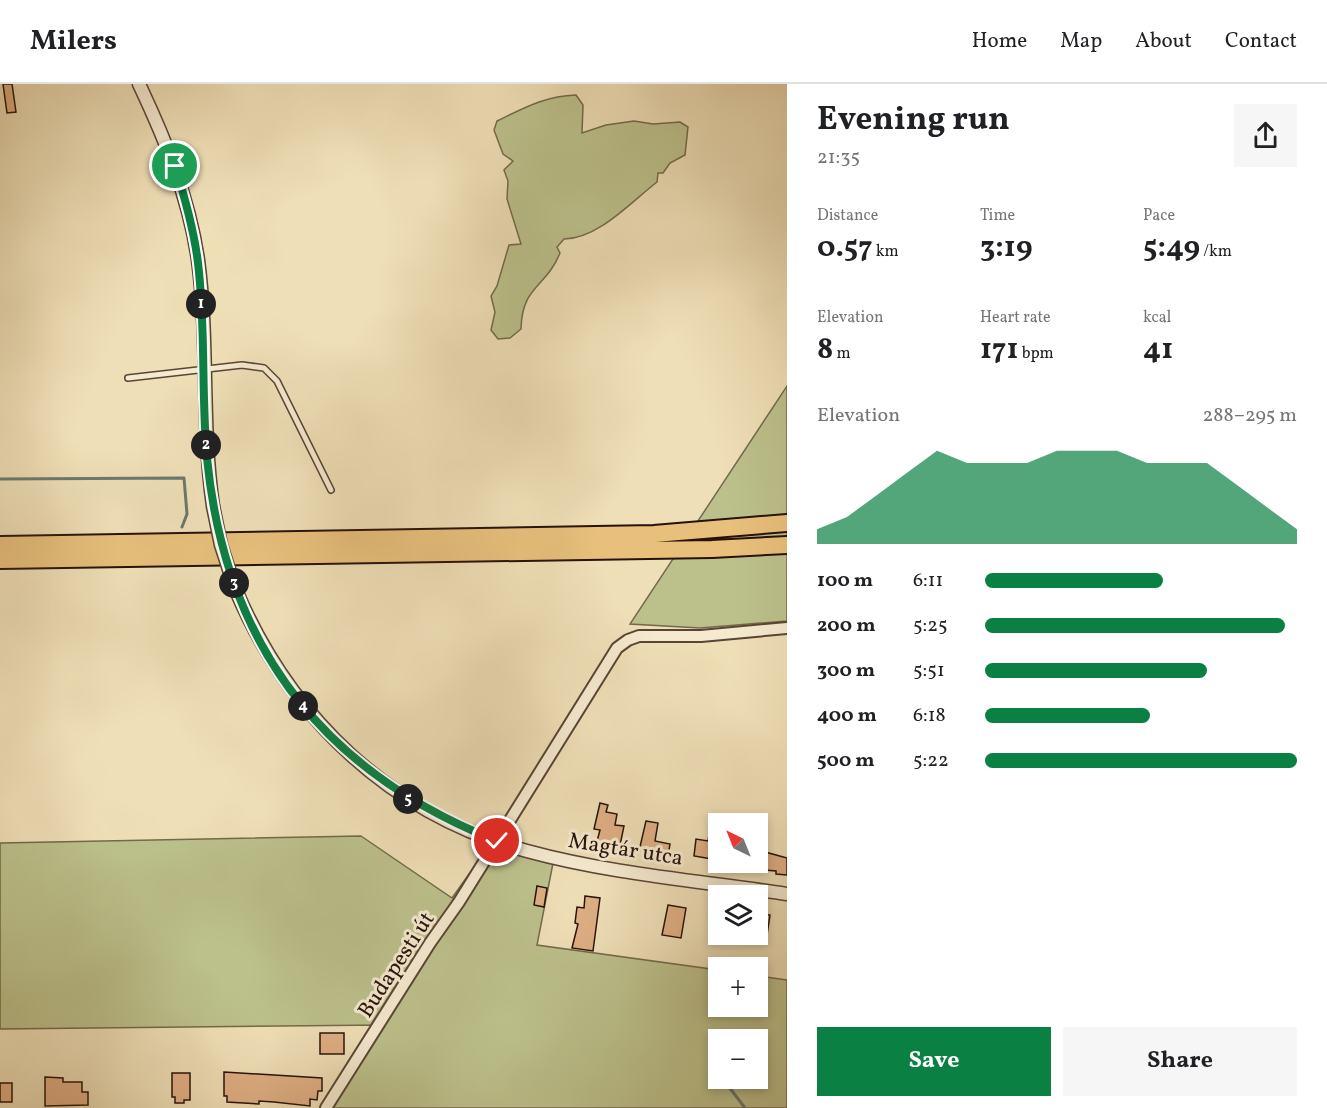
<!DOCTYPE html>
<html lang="en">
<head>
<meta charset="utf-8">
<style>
  :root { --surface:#fff; --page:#f6f6f6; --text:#202124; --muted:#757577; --line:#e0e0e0; --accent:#0b8043 }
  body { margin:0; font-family:Vollkorn,serif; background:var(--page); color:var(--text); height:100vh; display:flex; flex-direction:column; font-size:22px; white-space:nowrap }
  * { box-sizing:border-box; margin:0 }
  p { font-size:20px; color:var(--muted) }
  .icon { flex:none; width:33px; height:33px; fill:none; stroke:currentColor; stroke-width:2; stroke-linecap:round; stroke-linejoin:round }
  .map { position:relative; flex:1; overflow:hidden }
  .drawer { display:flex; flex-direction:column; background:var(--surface); width:540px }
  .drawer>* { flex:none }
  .needle { width:39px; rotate:317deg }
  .tools { position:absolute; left:708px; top:729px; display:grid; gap:12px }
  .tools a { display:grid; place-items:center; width:60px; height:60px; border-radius:0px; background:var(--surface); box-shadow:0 3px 9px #0003; font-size:30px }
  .pin { position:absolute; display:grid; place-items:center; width:51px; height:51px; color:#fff; margin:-26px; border:3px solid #fff; border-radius:50%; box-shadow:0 2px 6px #0007 }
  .km { position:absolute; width:30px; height:30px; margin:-15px; border-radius:50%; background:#222; color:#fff; font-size:16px; line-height:30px; text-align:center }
  .round { display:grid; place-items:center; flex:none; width:63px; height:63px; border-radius:0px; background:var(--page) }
  .summary { display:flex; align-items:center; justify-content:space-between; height:102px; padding:0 30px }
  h1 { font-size:33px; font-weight:700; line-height:45px }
  .metrics { display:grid; grid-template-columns:repeat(3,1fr); gap:9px; height:102px; padding:6px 30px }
  .metrics div { display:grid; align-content:center }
  .metrics b { font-size:30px; font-weight:700 }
  .metrics small { font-size:16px; font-weight:400 }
  .metrics p { font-size:16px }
  .chart { height:168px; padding:12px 30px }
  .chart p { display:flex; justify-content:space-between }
  .chart svg { width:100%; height:108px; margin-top:6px; fill:var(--accent); opacity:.7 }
  .button { display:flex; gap:12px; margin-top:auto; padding:12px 30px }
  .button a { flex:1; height:69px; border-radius:0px; background:var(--accent); color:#fff; font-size:24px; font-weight:700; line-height:69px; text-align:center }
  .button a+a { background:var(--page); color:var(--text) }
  ul { padding:0 30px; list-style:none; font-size:20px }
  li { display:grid; grid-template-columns:96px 72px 1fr; align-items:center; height:45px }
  li i { height:15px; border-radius:8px; background:var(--accent) }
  header { display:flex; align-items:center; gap:36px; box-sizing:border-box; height:84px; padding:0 30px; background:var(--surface); border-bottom:2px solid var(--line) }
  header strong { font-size:28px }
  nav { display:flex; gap:33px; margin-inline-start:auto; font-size:21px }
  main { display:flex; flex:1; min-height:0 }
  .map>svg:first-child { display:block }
  .green { fill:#bcc18c; stroke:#726a4b; stroke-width:1.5; fill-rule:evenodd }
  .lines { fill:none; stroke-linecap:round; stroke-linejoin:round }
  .stream { stroke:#6c786f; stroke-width:3 }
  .building { fill:#dfaf84; stroke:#27120a; stroke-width:1.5 }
  .service-casing { stroke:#594535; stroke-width:8 }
  .minor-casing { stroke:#594535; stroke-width:14 }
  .tertiary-casing { stroke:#594535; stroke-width:15 }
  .trunk-casing { stroke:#27120a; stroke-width:20 }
  .service { stroke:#f5ead0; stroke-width:5 }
  .minor { stroke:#f5ead0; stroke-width:10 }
  .tertiary { stroke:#f5ead0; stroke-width:12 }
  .trunk { stroke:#e8c07c; stroke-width:16 }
  .tertiary-bridge-casing { stroke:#594535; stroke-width:15; stroke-linecap:butt }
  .tertiary-bridge { stroke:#f5ead0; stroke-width:12 }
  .route-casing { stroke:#fff; stroke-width:12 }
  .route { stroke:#0b8043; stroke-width:8 }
  .labels { text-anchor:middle; stroke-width:6; stroke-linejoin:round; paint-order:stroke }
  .street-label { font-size:22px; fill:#27120a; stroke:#f5ead0 }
</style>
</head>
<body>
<header>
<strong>Milers</strong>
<nav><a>Home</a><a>Map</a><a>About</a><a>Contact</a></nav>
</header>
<main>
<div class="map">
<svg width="787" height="1024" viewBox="0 0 787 1024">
  <rect width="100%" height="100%" fill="#efdfb7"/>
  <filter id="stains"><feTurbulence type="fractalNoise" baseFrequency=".00333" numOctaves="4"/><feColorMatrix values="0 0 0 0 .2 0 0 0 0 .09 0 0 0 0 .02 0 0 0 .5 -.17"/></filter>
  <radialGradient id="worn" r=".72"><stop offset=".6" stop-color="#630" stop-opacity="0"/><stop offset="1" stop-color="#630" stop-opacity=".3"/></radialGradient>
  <path class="green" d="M576,11L583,21L582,49L606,41L634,37L653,40L680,38L688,43L685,71L670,79L663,89H658L657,98C631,118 598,155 564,155L557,163L560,169C546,204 522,201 521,245L510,254L498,255L491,246L495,228L491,212L497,202L509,161L521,160L507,115L508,97L504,86L513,77L503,70L494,46L497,37C524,24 545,12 576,11Z
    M787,302V537L700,544L630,540Z
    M361,752L452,814L489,762L554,774L537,861L718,886V922H758V892L787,896V1024H332L382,941L0,945V759ZM718,956H758V994H718Z"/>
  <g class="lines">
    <path class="stream" d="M0,395L184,394L187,430L182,443
      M723,995L745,1024"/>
  </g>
  <path class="building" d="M3,0H12L16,28L7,29Z
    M600,719L608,721L606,728L617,730L615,741L624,742L619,766L596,761L600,746L594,745Z
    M646,737L658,739L655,757L670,760L668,772L639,767Z
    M710,744L718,745V776L694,772L696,755L708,757Z
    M758,766L787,774V791L776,790V787L732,783V778H758Z
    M537,802L547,804L544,823L534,821Z
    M585,812L600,814L593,867L572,864L578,840L575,839L577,823L584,824Z
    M668,821L686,824L681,854L662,851Z
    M758,829L770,831L767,851L758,849Z
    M320,949H344V970H320Z
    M224,988L322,994V1007H318L317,1016L310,1015V1022L274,1018L259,1017V1020L227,1018V1012H224Z
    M172,989H190V1016H184V1019H175V1013H172Z
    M45,993L63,994V998H82V1008H88V1021L45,1022Z
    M0,999H12V1018H0Z"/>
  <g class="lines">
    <defs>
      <path id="service" d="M128,294L242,281L264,284L277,297L331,406"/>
      <path id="minor" d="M326,1024L430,859L459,818L617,564L628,556L639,552H701L787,544"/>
      <path id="tertiary" d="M139,0C166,57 189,114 198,176C209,258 201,340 213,422
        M235,504C289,633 390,730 527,767C611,790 701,797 787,810"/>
      <path id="trunk" d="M0,461L654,450L787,439
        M0,476L712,465L787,461"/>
    </defs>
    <use href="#service" class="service-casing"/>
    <use href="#minor" class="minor-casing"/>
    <use href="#tertiary" class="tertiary-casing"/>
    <use href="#trunk" class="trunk-casing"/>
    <use href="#service" class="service"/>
    <use href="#minor" class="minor"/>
    <use href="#tertiary" class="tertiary"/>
    <use href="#trunk" class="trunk"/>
    <defs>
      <path id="tertiary-bridge" d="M213,422L221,461L235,504"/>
    </defs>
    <use href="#tertiary-bridge" class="tertiary-bridge-casing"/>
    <use href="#tertiary-bridge" class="tertiary-bridge"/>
  </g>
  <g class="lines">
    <defs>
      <path id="route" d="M175,82C185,114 194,146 198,179C206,244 201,309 207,374C225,561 323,688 497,757"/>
    </defs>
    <use href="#route" class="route-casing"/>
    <use href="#route" class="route"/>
  </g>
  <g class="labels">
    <g class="street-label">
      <text transform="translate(626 764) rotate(9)" y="8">Magtár utca</text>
      <text transform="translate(395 880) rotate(-57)" y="8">Budapesti út</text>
    </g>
  </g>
  <rect width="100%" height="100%" filter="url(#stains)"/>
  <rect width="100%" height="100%" fill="url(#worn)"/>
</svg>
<div class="tools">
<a><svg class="needle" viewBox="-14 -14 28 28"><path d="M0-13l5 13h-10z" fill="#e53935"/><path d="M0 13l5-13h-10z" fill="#757577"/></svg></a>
<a><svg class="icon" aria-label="layers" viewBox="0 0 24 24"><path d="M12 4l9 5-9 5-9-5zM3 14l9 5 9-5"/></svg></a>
<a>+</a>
<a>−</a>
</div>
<div class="pin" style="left:175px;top:82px;background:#1e9e55"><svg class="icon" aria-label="arrive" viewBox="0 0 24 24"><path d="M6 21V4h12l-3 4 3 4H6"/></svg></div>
<div class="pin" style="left:497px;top:757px;background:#d93025"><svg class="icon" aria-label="check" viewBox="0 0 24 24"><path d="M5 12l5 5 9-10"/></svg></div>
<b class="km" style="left:201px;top:220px">1</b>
<b class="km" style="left:206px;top:361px">2</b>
<b class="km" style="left:234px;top:499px">3</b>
<b class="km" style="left:303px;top:622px">4</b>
<b class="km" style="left:408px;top:715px">5</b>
</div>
<section class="drawer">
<div class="summary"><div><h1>Evening run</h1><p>21:35</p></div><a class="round"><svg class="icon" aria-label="share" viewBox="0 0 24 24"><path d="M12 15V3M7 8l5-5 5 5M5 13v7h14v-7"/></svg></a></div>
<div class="metrics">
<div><p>Distance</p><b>0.57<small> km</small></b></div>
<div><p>Time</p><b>3:19</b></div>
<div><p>Pace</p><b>5:49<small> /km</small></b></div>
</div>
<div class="metrics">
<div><p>Elevation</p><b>8<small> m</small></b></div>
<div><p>Heart rate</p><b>171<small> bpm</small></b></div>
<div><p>kcal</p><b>41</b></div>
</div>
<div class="chart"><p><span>Elevation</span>288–295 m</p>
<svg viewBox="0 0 160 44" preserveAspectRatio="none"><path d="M0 44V38L10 33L20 24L30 15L40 6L50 11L60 11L70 11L80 6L90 6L100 6L110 11L120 11L130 11L140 20L150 29L160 38V44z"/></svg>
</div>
<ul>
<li><b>100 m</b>6:11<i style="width:57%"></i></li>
<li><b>200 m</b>5:25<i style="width:96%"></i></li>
<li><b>300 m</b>5:51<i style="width:71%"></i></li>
<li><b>400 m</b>6:18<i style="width:53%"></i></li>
<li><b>500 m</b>5:22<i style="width:100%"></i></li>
</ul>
<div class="button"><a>Save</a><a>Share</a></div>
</section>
</main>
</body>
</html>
